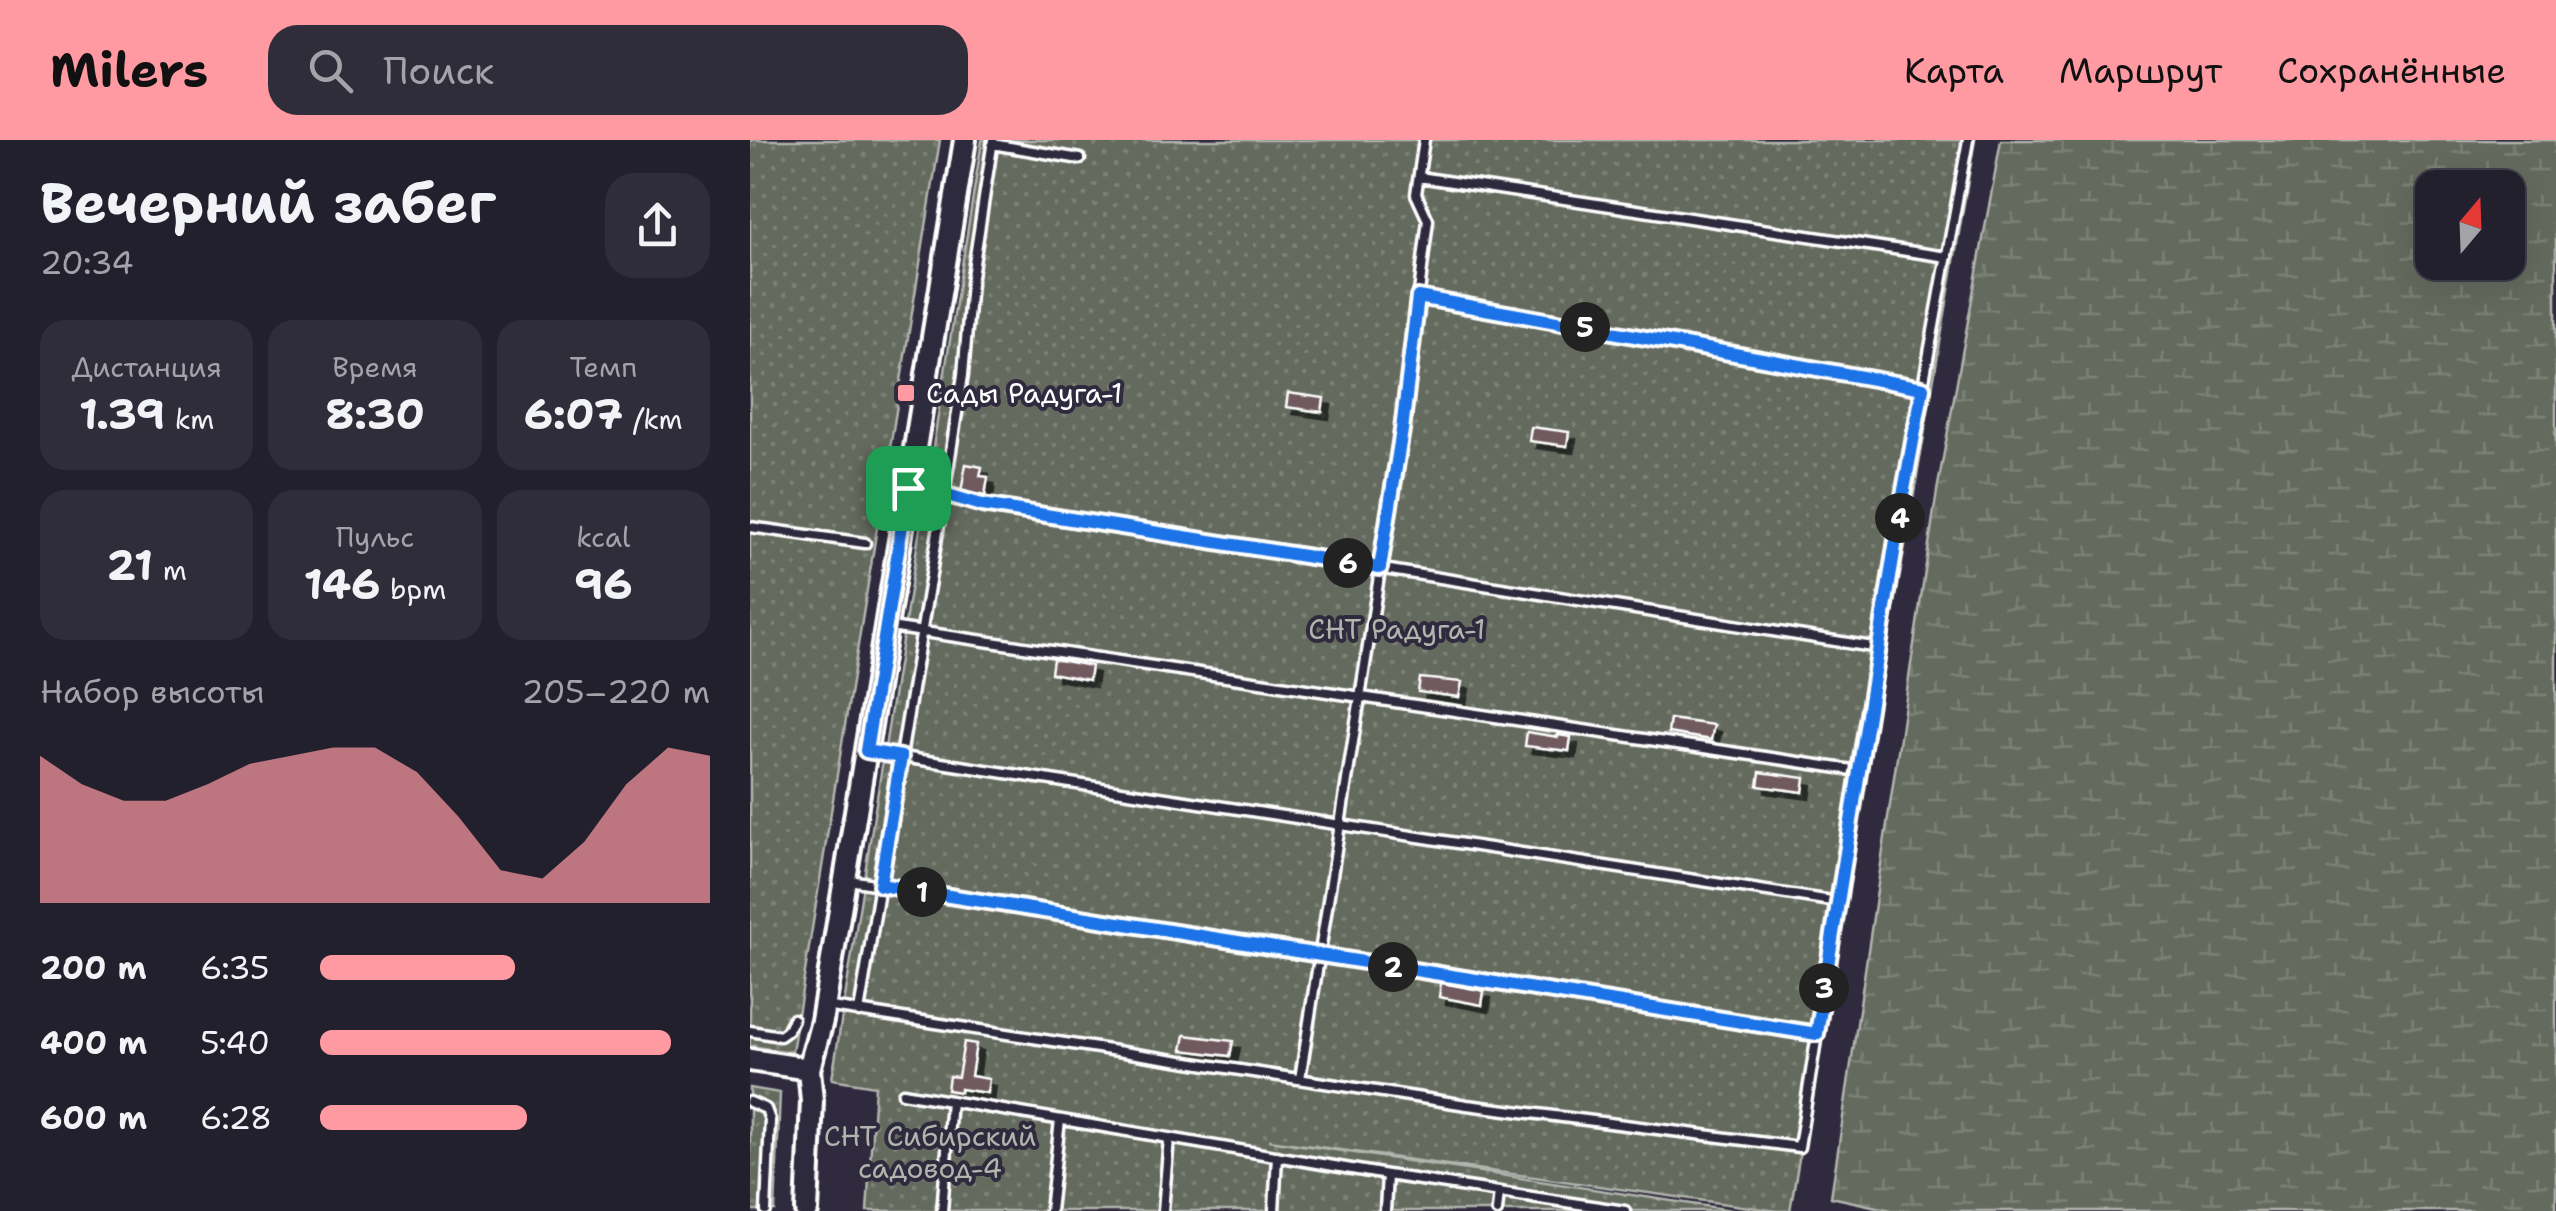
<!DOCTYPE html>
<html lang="ru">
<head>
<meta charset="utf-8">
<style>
  :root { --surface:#23202e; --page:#2f2d3a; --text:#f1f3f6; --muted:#a3a3aa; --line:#403e4a; --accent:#ff9aa2 }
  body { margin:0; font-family:"Shantell Sans",sans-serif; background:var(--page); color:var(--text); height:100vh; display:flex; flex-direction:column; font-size:38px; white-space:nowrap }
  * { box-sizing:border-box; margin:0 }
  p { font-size:32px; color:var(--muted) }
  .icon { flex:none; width:55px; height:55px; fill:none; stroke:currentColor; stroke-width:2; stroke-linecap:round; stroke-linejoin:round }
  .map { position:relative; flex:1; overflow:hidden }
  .drawer { display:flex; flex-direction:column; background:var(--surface); width:750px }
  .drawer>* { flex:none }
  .needle { width:65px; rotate:19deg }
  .buttons { position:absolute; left:1665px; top:30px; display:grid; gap:20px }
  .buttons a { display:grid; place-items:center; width:110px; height:110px; border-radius:20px; background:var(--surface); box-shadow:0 10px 40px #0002,0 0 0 2px var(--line); font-size:50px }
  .pin { position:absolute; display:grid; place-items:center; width:85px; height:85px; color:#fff; margin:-42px; border-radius:20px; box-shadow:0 5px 15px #0006 }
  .km { position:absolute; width:50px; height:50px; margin:-25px; border-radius:50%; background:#222; color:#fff; font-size:28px; line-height:50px; text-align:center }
  .round { display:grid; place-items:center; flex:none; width:105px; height:105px; border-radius:30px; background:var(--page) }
  .headline { display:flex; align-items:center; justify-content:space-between; height:170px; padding:0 40px }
  h1 { font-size:55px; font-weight:700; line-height:75px }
  .stats { display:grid; grid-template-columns:repeat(3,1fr); gap:15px; height:170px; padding:10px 40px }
  .stats div { display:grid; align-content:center; border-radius:25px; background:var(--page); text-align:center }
  .stats b { font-size:42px; font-weight:700 }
  .stats small { font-size:28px; font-weight:400 }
  .stats p { font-size:28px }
  .chart { height:280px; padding:20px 40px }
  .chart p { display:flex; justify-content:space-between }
  .chart svg { width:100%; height:180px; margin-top:10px; fill:var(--accent); opacity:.7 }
  ul { padding:0 40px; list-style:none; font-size:32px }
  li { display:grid; grid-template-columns:160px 120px 1fr; align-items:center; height:75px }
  li i { height:25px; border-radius:12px; background:var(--accent) }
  header { display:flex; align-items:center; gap:60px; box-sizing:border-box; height:140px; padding:0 50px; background:var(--accent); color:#111 }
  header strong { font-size:48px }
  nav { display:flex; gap:55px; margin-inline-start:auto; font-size:35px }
  .search { width:700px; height:90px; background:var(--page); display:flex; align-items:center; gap:25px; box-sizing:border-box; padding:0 35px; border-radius:30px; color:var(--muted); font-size:38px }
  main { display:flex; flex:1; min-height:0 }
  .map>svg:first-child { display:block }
  .wetland { fill:url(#wetland-marsh); stroke:#b2b5ae; stroke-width:2.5; fill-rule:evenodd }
  .garden { fill:url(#garden-dots); stroke:#b2b5ae; stroke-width:2.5 }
  .building { fill:#705a5f; stroke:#fff; stroke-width:2.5; filter:url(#shadow) }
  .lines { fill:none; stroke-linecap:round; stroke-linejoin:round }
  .service-casing { stroke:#fff; stroke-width:15 }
  .tertiary-casing { stroke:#fff; stroke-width:28 }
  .service { stroke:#2f2a3d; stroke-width:8 }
  .tertiary { stroke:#2f2a3d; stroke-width:20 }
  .route-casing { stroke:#fff; stroke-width:20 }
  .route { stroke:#1a73e8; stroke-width:12 }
  .poi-dot { fill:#ff9aa2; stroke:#2f2a3d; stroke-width:4 }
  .labels { text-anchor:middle; stroke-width:8; stroke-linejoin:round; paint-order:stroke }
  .poi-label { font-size:28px; fill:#fff; stroke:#2f2a3d; text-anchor:start }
  .park-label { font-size:28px; fill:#b2b5ae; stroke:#2f2a3d }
</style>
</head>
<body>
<header>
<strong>Milers</strong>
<div class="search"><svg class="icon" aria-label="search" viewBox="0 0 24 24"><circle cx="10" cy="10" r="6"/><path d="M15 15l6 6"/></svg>Поиск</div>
<nav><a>Карта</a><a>Маршрут</a><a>Сохранённые</a></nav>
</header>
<main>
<section class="drawer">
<div class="headline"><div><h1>Вечерний забег</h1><p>20:34</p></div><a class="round"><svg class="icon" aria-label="share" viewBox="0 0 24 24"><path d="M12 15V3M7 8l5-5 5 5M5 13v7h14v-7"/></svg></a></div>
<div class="stats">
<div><p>Дистанция</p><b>1.39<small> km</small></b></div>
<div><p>Время</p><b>8:30</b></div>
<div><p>Темп</p><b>6:07<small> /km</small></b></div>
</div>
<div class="stats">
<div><b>21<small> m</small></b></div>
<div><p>Пульс</p><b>146<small> bpm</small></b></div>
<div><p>kcal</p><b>96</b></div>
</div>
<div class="chart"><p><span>Набор высоты</span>205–220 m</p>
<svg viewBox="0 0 160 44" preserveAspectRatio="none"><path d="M0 44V8L10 15L20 19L30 19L40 15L50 10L60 8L70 6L80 6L90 12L100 23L110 36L120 38L130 29L140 15L150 6L160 8V44z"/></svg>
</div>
<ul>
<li><b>200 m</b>6:35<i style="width:50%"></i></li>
<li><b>400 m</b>5:40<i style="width:90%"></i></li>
<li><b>600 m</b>6:28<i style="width:53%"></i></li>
</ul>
</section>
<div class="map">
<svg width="1806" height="1071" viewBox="0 0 1806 1071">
  <defs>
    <pattern id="wetland-marsh" width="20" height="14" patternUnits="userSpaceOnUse" patternTransform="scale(2.5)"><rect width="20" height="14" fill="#656b5e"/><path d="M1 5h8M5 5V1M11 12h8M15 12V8" fill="none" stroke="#7c8176"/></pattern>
    <pattern id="garden-dots" width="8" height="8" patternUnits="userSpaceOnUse" patternTransform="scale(2.5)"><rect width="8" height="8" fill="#656b5e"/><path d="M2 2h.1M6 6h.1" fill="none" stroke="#7c8176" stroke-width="1.8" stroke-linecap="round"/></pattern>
    <filter id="shadow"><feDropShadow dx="7" dy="7" stdDeviation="0" flood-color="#0009"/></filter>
  </defs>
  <rect width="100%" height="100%" fill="#2f2a3d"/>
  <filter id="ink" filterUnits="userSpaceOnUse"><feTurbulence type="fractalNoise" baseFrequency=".01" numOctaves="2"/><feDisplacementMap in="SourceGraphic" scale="20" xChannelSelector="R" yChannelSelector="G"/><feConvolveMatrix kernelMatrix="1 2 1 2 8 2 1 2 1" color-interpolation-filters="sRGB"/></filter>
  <g filter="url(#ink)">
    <path class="wetland" d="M1251,0H1806V1071H1145L1081,1057L1187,351ZM1682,48H1758V122H1682Z"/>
    <path class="garden" d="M0,0H190L42,912L0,906Z
      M232,0H1225L1040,1071H1027L519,1000L988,1071H117L125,946L82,939Z
      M0,948L30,953L25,1071H0Z"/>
    <path class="building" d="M538,253L574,258L572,272L536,267Z
      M781,287L819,292L817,306L779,301Z
      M216,324L232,327L230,336L238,337L235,356L211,352Z
      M303,519L341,526L339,540L301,533Z
      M670,538L712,542L709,557L668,552Z
      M920,579L964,585L961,600L918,593Z
      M777,592L808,597V595L821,597L819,611L775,606Z
      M1010,632L1055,638L1053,652L1008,646Z
      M691,842L734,851L732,865L689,857Z
      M435,895L483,901L480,916L432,910Z
      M214,902L226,904L221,936L239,939L237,953L210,949V952L197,950L199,936L208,937Z"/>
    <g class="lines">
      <defs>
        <path id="service" d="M242,4L330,19
          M669,37L1197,117
          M668,157L1173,248
          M163,349L194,355L213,235L221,143L243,0
          M0,387L115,403
          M140,487L1109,631
          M120,612L1088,762
          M99,740L1067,894
          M75,866L717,965L1049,1007L1154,350L1218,0
          M109,872L194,355L232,365L1129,508
          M0,891L30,896L37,891L43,879
          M550,939L652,290L678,80L666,54L674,0
          M153,953L637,1035L875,1071
          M0,962L16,969L20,980L16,1071
          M192,1071L201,961
          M300,1071L310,980
          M413,1071L419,998
          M524,1071L527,1016
          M635,1071L637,1035
          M747,1071L749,1052"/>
        <path id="tertiary" d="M0,920L59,929
          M57,1071L62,961L59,929L72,881L215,0"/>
      </defs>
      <use href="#service" class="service-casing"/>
      <use href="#tertiary" class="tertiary-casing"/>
      <use href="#service" class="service"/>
      <use href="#tertiary" class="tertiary"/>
    </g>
  </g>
  <g class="lines" filter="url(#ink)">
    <defs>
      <path id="route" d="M668,157L1173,248L1154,350L1067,894L130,745L151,617L116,611L158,348L194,354L232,365L630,428L652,290Z"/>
    </defs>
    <use href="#route" class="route-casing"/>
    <use href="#route" class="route"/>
  </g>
  <rect class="poi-dot" x="146" y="243" width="20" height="20" rx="5"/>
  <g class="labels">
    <g class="poi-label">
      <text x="176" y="263">Сады Радуга-1</text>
    </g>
    <g class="park-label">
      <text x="647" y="499">СНТ Радуга-1</text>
      <text x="180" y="1006">СНТ Сибирский<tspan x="180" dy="32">садовод-4</tspan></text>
    </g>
  </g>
</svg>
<div class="buttons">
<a><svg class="needle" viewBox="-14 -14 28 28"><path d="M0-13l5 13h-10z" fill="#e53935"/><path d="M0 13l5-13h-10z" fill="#a3a3aa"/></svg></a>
</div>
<div class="pin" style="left:158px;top:348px;background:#1e9e55"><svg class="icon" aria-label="arrive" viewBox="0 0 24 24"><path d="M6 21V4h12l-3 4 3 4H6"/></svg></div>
<b class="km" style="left:172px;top:752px">1</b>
<b class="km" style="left:643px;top:827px">2</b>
<b class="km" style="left:1074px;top:848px">3</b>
<b class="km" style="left:1150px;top:378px">4</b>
<b class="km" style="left:835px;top:187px">5</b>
<b class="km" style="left:598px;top:423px">6</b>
</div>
</main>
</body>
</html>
